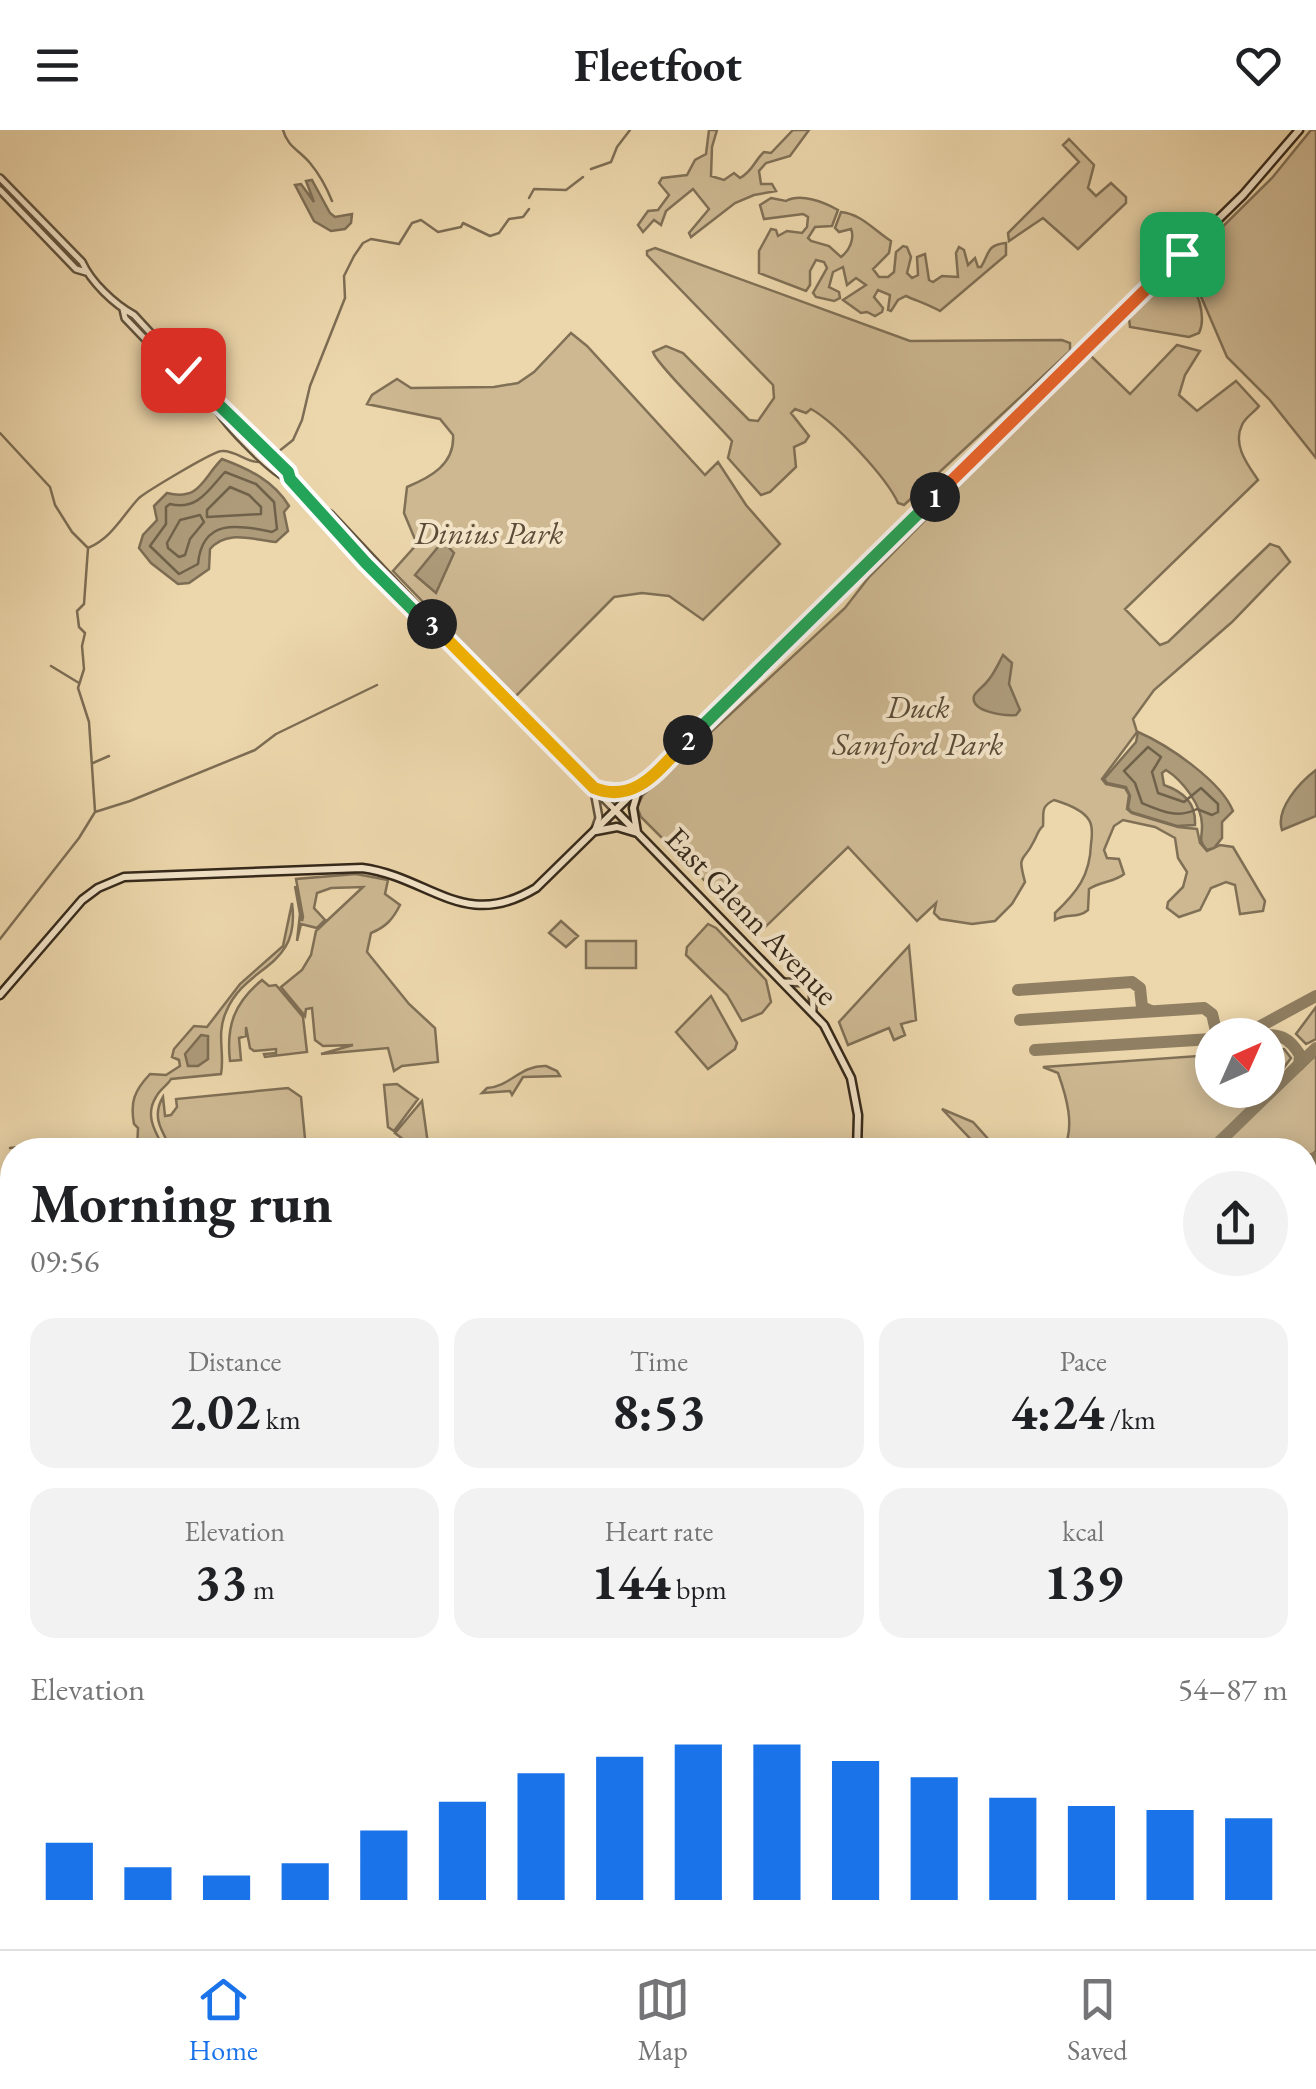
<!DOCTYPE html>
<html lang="en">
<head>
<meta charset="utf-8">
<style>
  :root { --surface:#fff; --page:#f2f2f2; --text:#202124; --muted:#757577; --line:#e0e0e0; --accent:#1a73e8 }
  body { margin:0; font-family:"EB Garamond",serif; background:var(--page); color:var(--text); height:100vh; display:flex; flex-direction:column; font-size:38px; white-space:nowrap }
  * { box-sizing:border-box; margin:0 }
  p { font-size:32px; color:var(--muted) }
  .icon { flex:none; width:55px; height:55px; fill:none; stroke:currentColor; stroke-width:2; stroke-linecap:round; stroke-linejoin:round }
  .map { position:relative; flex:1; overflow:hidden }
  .details { position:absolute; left:0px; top:1008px; width:1318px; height:812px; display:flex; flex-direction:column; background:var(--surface); border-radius:40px 40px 0 0; box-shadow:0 5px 25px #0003 }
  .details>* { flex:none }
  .needle { width:65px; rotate:45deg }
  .buttons { position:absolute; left:1195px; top:888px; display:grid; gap:20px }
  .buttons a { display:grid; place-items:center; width:90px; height:90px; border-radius:50%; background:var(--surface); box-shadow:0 5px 25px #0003; font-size:50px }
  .pin { position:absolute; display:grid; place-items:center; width:85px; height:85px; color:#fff; margin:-42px; border-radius:20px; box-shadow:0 5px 15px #0006 }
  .km { position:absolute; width:50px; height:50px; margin:-25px; border-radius:50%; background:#222; color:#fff; font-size:28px; line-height:50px; text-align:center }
  .round { display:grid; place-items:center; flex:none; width:105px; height:105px; border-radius:52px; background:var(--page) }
  .headline { display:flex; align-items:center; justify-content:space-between; height:170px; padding:0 30px }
  h1 { font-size:55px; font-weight:700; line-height:75px }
  .figures { display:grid; grid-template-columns:repeat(3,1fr); gap:15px; height:170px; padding:10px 30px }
  .figures div { display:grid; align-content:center; border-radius:25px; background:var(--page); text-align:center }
  .figures b { font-size:50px; font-weight:700 }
  .figures small { font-size:28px; font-weight:400 }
  .figures p { font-size:28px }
  .chart { height:280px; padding:20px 30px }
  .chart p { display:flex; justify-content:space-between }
  .chart svg { width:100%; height:180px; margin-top:10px; stroke:var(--accent); stroke-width:6 }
  header { display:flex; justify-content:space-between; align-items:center; height:130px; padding:0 30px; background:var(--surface); font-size:45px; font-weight:700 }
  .menu { display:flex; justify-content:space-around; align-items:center; height:140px; border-top:2px solid var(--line); background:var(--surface); font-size:28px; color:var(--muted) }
  .menu a { display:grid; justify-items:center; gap:5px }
  .menu .current { color:var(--accent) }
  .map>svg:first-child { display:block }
  .green { fill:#cdb892; stroke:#807056; stroke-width:2.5 }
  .water { fill:#ad9b7a; stroke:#7d6d54; stroke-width:2.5 }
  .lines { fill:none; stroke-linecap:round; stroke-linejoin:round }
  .shore { stroke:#70624a; stroke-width:2.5 }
  .stream { stroke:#7d6d54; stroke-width:2.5 }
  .taxiway { stroke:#907f62; stroke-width:12 }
  .runway { stroke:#907f62; stroke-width:30 }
  .tertiary-casing { stroke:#62543e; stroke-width:10 }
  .secondary-casing { stroke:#34281a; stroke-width:11 }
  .motorway-casing { stroke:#34281a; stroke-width:14 }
  .tertiary { stroke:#f3e4c8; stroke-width:5 }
  .secondary { stroke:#f3e4c8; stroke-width:6 }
  .motorway { stroke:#ecd6ab; stroke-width:9 }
  .split-1-casing { stroke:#fff; stroke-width:20 }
  .split-2-casing { stroke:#fff; stroke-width:20 }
  .split-3-casing { stroke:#fff; stroke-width:20 }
  .split-4-casing { stroke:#fff; stroke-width:20 }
  .split-1 { stroke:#f0652b; stroke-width:12 }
  .split-2 { stroke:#22a559; stroke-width:12 }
  .split-3 { stroke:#f5b400; stroke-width:12 }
  .split-4 { stroke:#22a559; stroke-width:12 }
  .labels { text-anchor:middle; stroke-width:8; stroke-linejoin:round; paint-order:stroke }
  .park-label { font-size:32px; font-style:italic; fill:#5a4c38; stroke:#f3e4c8 }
  .street-label { font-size:32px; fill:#34281a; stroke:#f3e4c8 }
</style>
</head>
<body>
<header><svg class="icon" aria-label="menu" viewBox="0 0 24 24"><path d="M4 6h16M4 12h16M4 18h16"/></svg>Fleetfoot<svg class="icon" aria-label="heart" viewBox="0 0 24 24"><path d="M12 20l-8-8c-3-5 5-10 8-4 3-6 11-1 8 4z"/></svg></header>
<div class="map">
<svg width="1316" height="1819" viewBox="0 0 1316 1819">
  <rect width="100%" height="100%" fill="#ecd6ab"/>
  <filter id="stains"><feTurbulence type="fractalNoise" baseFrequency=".002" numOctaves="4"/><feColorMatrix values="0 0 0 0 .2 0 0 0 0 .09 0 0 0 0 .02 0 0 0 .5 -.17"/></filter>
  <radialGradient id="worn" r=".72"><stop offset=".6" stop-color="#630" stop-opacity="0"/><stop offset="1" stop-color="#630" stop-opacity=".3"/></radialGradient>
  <path class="green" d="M709,0H717L712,17L711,46L724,50L734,43L740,48C753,41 754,31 764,22L771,23L793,0H809L790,26L766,33L759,41L761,54H772L776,61L754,65L735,73L691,107L689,103L709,79L693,59L666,81L661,95L654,90L643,102L638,95L648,81L658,80L669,65L659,53L662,48L687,45L695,30L706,24Z
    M1311,0H1316V328L1269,269L1227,227L1196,155L1193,126L1272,48Z
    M1069,9L1094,35L1088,58L1096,66L1111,53L1126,67V73L1078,119L1043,88L1009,111L1008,103L1079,32L1063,15Z
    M771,68L786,71C801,63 824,72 838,80L832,96L815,97L808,108L811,111L829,116L841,127C849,121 855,109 851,99L839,102L835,98L841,82C861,84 874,100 891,111L889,123L873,139L879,147H888L894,142L896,122L903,116L907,117L911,127L907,143L912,148L918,145L917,127L925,124L929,150L933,152L942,146L958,147L956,123L959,117L964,120L968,135L975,128L978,137H981C990,123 986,115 1006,113V125L940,181C927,174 917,171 906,166L898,170L891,181L888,180L890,165L878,160L874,167L883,178L882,182L875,186L867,182L861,183L843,170L866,155L856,148L847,155L843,137L833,142L829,157L839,162L840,168L834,171L816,167L813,163L827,138L824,132L816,130L810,141V155L806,161L759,143V121L771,99L776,100L778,106L787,101L802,103L807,97L808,87L803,84L764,89L760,75Z
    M655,118L910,211L1062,210L1070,213V221L904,375L898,373C887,348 835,292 811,279L806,283L795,279L791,283L809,306L805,312L794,317L796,337L770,362L761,365L728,328L732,311C718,294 656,234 653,222L666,216L683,223L749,290L758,291L774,268L773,255L647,125V121Z
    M1183,144C1197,156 1207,186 1199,203L1189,207L1130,197L1129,188L1134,182L1170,149Z
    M571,203L587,216L705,345L718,332L746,375L780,414L703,490L669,466L642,463L614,467L515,567L393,441L417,414L404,383L407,357C431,347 455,334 453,305L440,289L367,274L372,265L397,249L411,258L494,257L518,253L534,242Z
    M1177,215L1200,221L1185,245L1179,265L1197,281L1236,251L1259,276C1255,282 1245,287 1242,295C1232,315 1248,335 1258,350L1125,479L1160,515L1168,512L1270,414L1279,417L1290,432L1232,492L1154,560L1133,589L1137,602L1102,649L1106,654L1125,658L1129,665L1127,679L1132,683L1178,697L1197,699L1200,713L1207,721L1220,715L1233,717L1265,771L1263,781L1240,784L1235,755L1226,752L1211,758L1200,780L1179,787L1167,778L1168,772L1183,757L1187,742L1178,728L1175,708L1155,697L1123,690L1114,696L1104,720L1107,728L1119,729L1124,744C1115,752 1101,751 1089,759L1088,780C1078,789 1066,783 1055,790V783C1077,762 1090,746 1091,714C1092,707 1093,696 1089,690C1083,680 1064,673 1054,670C1040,677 1044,682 1043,696C1038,700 1037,706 1034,711C1023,734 1017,722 1025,752L1012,774L995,791L972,794L940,789L934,783L936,773L917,791L848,717L758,804L641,687L637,677L643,665L845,478L869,447L1089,224L1130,264Z
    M356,744L388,750L385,764L400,775C393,789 386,797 371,803L367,822L409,874L435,898L438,932L402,936L394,941L388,918L321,924L353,915L323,916L315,910L312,878L306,879L305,886L281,857L302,840L311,825L316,801L363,757L331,758L317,763L314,778L325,790L317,798L301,794L297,811L300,784L295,756L302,791L303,787L296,749Z
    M292,773C301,840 246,833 226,882C216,904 225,924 221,944L171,949C168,955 160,959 156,967C144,986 156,1003 165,1020H137L138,998L134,994C130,972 134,961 150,944L166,945L180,936L179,930L172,927L174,919L194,896L207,897L240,854L283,816Z
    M561,791L578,806L566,817L549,803Z
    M708,794L716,798L766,850L771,872L762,883L742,891L727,865L686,825L687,817Z
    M586,811H636V838H586Z
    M909,816L916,890L901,894L905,905L894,910L889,898L848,915L839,892Z
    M262,850L269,856L276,855L303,887L307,922L265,927L264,924L276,923V919L254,921L250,918L246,897V906L239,908L241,930L230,931C226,896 234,873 262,850Z
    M711,866L737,913L735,919L708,939L676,902Z
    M1316,877V909L1306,914L1296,904Z
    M1284,919L1291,928L1268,959V921Z
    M1212,925V960H1267L1205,1020H1056L1063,1019C1076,998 1066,965 1058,943L1043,937Z
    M1316,925V1021L1305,1032V1020H1216Z
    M546,936L557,941L560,946L523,947L512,965L510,961L482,963L487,958C510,957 520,935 546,936Z
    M397,954L418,969L394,1001L388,997L384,955Z
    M288,958L301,967L306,1019L172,1020C162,1001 151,987 163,967L165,986L171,985L177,977L176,969Z
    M422,971L428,1014H409L395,1003Z
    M942,979L973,992L998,1020H981Z
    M1316,1050V1146L1305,1157V1061Z
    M1316,1161V1368L1305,1358V1171Z
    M0,1500L12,1527V1579L7,1582L0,1573Z"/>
  <path class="water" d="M312,50L330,83L335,87L352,84L351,93L345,99L331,101L314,91L295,55L301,54L314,72L306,51Z
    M222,329C249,339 274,351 289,376L284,382L288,401L276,412C253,410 227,399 210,419L209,439L189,453L178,454L151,433L139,418L143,405L157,390L154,376L167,363C200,371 202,349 222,329Z
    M443,411L454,423L436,463L415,445Z
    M1003,525L1012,533L1009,554L1020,580L1016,585C1005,586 970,582 974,566C974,564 983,556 985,554C994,545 997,536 1003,525Z
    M1138,602C1168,615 1221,651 1233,681L1222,692V708L1214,718L1207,720C1198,710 1202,709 1202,697C1203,676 1182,650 1166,640L1162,643L1164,655C1184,662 1196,673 1195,695L1177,696L1131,682L1128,678L1130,666L1126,657L1107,653L1104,649L1136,612Z
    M1316,640V686L1282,700C1275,679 1300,652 1316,640Z
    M201,905L208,906V929L198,936H188L185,924Z"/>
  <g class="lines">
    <path class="shore" d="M225,342L256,354L274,372L277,399L272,402C237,394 202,389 198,434L179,444L150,416L166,394V377L170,374C198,381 209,359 225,342Z
      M230,357L249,365L261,377V384L207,387V380Z
      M200,385L204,392L190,409L185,425L179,427L168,418L167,413L180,390Z
      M1148,617L1161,627L1152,642L1158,663L1184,672L1201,658L1218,674V682L1212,685L1197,679C1178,689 1161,681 1142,673L1135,653L1124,641Z"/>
    <path class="stream" d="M283,0C287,16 300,21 310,33C320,45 326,56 332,71
      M591,39L611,32L617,17L630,0
      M529,68L534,59L566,60L583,47
      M0,303L50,357L55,375L72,402L88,418L84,474L77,481L79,497L85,503L82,516L84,539L78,558L89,592L95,681
      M278,322L293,310L302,290L310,256L345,168L344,146L354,126L363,113L371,109L399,114L412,93L421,90L438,102L461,97L463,93L490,106L499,103L509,89L523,87L529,79
      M88,418C112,408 122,386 139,368C146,362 213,321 222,321C235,320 246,332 258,332
      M51,536L79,553
      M93,633L109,626
      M0,809L79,708L95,682L130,671L255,620L276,604L377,555
      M10,1018L46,1014L88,1020
      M729,1808L751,1819
      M656,1819L670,1808"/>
    <path class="taxiway" d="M1018,860L1132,852L1140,858L1142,877L1151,881
      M1020,890L1204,878L1212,884L1217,905
      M1244,905L1316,866
      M1260,905C1280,904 1289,907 1300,925L1299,935
      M1035,920L1212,909
      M1211,1020L1316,918
      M1305,1165L1316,1154"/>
    <path class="runway" d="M1305,1047L1316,1037"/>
    <defs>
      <path id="tertiary" d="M0,48L82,132C91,152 114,174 134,185L213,271L226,278L288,341L289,349
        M0,60L76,139L86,142
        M123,179L125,188L172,237L181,240
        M213,271C218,288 272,343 289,349L366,433L414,481L426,488L615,680
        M320,379L330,384L424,484
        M594,661L599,688L595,699
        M784,852L812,853L813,881
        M0,1174L12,1185
        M1305,1749L1316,1701
        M1283,1819L1286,1808"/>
      <path id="secondary" d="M1176,111L1196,109
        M594,658L617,664L634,660
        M616,681L824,895L851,948L858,985L857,1020
        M596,701L617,697L637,703
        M637,702L633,678L638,661
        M0,865L82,770L98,758L124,747L362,738C430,747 464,802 536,758L1243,65L1299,0
        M1305,1433H1316"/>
      <path id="motorway" d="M0,1357L12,1361
        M0,1373L12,1377
        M1305,1709L1316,1693
        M1305,1727L1316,1730
        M1305,1769L1316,1772
        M1305,1786L1316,1790
        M1190,1808L1202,1819"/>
    </defs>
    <use href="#tertiary" class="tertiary-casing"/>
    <use href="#secondary" class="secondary-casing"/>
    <use href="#motorway" class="motorway-casing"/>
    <use href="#tertiary" class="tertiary"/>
    <use href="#secondary" class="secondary"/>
    <use href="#motorway" class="motorway"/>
  </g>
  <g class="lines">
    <defs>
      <path id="split-1" d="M935,367L1182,124"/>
      <path id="split-2" d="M688,610L935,367"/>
      <path id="split-3" d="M432,494L594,658C637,675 660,637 688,610"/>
      <path id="split-4" d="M183,240L288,342L290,349L366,433L414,481L432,494"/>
    </defs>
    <use href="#split-1" class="split-1-casing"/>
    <use href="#split-2" class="split-2-casing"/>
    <use href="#split-3" class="split-3-casing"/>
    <use href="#split-4" class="split-4-casing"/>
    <use href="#split-1" class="split-1"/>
    <use href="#split-2" class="split-2"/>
    <use href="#split-3" class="split-3"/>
    <use href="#split-4" class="split-4"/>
  </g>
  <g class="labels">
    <g class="park-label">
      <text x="489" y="414">Dinius Park</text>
      <text x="918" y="588">Duck<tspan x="918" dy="37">Samford Park</tspan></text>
    </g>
    <g class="street-label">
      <text transform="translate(752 786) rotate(46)" y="11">East Glenn Avenue</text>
    </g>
  </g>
  <rect width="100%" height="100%" filter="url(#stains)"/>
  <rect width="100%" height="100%" fill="url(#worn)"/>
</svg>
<div class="buttons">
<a><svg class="needle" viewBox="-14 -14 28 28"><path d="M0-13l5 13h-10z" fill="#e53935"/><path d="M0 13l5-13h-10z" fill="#757577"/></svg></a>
</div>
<div class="pin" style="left:1182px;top:124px;background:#1e9e55"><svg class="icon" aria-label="arrive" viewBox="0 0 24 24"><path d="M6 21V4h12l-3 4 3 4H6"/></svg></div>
<div class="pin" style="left:183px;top:240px;background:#d93025"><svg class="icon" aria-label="check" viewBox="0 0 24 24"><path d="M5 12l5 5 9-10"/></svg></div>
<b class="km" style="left:935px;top:367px">1</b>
<b class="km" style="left:688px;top:610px">2</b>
<b class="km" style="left:432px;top:494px">3</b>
<section class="details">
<div class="headline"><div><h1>Morning run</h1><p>09:56</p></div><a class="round"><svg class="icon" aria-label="share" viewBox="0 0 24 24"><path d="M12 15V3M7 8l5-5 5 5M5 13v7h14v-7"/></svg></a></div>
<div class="figures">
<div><p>Distance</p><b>2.02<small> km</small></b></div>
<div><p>Time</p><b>8:53</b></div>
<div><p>Pace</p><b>4:24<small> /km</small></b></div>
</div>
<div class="figures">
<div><p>Elevation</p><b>33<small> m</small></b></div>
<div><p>Heart rate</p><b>144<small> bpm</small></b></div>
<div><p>kcal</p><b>139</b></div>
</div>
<div class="chart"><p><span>Elevation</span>54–87 m</p>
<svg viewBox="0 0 160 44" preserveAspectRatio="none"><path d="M5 44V30M15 44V36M25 44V38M35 44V35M45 44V27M55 44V20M65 44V13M75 44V9M85 44V6M95 44V6M105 44V10M115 44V14M125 44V19M135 44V21M145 44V22M155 44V24"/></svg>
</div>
</section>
</div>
<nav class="menu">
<a class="current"><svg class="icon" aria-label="home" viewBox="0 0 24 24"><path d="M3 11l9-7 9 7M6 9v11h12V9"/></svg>Home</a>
<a><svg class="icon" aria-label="map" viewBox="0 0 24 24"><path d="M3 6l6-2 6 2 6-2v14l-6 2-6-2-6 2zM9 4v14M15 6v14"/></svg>Map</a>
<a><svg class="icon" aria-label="saved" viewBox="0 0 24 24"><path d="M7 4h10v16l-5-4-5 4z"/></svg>Saved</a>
</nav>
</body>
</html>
